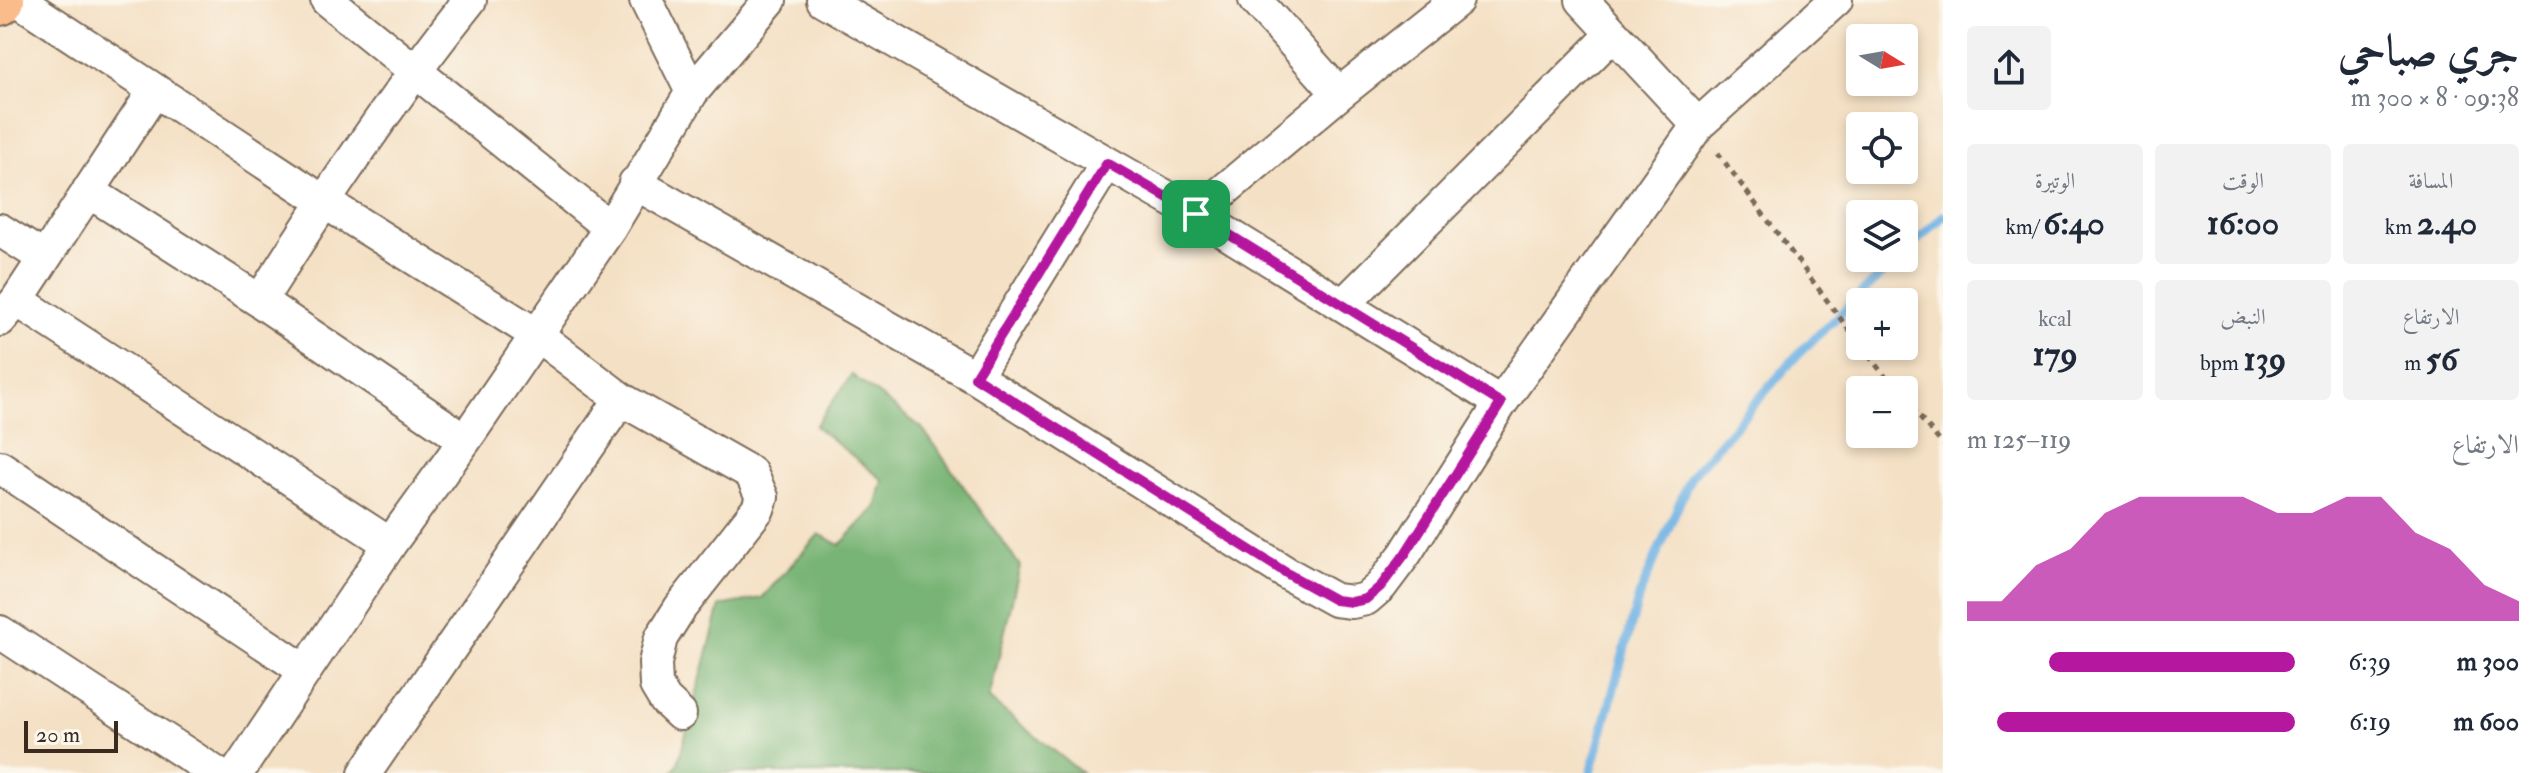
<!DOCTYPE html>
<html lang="ar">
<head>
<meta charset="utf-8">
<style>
  :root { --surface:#fff; --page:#f2f2f3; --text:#1f2937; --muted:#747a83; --accent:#b5179e }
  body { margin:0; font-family:"IM FELL Double Pica",Amiri,serif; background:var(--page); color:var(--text); direction:rtl; height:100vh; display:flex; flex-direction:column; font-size:30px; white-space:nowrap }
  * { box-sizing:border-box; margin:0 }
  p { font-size:26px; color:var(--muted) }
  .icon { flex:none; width:44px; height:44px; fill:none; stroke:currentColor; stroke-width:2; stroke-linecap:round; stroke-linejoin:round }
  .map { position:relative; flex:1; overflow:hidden; direction:ltr }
  .drawer { display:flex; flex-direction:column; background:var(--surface); width:600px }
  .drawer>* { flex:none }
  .needle { width:52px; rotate:101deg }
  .buttons { position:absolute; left:1846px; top:24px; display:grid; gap:16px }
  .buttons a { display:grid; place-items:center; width:72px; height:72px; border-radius:8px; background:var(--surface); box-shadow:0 4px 12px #0003; font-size:40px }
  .scale { position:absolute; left:24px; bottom:20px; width:94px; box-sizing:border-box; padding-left:8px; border:4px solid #3b2a1e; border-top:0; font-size:22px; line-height:28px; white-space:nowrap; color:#3b2a1e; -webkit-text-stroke:6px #fbf7ec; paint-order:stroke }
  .pin { position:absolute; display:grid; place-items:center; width:68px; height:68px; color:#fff; margin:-34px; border-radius:16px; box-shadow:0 4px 12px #0006 }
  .round { display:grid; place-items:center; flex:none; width:84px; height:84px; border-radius:8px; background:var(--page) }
  .head { display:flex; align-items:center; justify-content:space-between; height:136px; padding:0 24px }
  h1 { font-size:44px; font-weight:700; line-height:60px }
  .metrics { display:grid; grid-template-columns:repeat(3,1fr); gap:12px; height:136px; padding:8px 24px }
  .metrics div { display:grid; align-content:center; border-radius:8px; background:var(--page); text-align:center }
  .metrics b { font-size:34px; font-weight:700 }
  .metrics small { font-size:22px; font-weight:400 }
  .metrics p { font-size:22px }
  .chart { height:224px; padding:16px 24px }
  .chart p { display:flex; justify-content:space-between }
  .chart svg { width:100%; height:144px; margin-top:8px; fill:var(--accent); opacity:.7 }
  ul { padding:0 24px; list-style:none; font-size:26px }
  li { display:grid; grid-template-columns:128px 96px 1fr; align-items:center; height:60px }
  li i { height:20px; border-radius:10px; background:var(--accent) }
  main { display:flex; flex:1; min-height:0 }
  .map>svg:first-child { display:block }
  .forest { fill:#78b474; stroke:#5a6f49; stroke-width:2 }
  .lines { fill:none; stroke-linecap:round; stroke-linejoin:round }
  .stream { stroke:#70b2e4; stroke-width:9 }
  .minor-casing { stroke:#7c6a58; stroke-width:36 }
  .primary-casing { stroke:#7c6a58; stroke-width:48 }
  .path { stroke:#7c6a58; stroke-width:5; stroke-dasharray:6 6; stroke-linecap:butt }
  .minor { stroke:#fff; stroke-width:32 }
  .primary { stroke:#fabc8b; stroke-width:44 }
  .route-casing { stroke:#fff; stroke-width:16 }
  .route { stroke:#b5179e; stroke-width:10 }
</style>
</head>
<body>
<main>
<section class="drawer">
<div class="head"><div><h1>جري صباحي</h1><p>09:38 · 8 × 300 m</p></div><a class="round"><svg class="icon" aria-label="share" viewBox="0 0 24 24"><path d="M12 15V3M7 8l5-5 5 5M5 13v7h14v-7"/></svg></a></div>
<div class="metrics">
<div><p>المسافة</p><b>2.40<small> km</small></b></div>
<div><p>الوقت</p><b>16:00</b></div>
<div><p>الوتيرة</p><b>6:40<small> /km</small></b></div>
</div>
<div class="metrics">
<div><p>الارتفاع</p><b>56<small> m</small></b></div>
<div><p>النبض</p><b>139<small> bpm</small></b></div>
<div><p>kcal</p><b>179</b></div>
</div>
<div class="chart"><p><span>الارتفاع</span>119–125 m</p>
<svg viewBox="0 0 160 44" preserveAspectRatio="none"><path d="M0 44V38L10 38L20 27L30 22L40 11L50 6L60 6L70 6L80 6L90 11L100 11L110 6L120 6L130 17L140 22L150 33L160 38V44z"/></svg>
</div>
<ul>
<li><b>300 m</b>6:39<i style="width:75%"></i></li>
<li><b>600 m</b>6:19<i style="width:91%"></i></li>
</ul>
</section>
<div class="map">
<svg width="1943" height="773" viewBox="0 0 1943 773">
  <rect width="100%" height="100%" fill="#fbf7ec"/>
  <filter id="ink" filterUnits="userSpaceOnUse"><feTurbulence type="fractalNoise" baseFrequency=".0125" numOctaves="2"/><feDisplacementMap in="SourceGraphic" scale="16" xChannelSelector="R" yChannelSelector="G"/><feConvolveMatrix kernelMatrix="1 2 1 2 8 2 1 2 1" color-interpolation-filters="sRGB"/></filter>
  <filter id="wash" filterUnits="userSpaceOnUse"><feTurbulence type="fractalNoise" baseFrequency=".006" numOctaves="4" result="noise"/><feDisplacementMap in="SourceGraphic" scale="32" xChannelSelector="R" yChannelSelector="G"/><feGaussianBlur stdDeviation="1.8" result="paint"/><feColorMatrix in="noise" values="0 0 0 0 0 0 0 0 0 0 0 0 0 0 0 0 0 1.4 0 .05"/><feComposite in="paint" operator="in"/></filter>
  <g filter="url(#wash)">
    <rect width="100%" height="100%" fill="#f4e0c4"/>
    <path class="forest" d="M852,375L922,428L1020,566L989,699L1082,773H672L678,763L720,606L762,598L819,534L840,545L876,507L883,480L815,426Z"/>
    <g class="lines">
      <path class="stream" d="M1904,253L1943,216
        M1591,773L1639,596L1691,476L1799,353L1899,258"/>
    </g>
  </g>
  <g filter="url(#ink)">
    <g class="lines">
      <defs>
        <path id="minor" d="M18,0L323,201L537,335L621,399L751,473L762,497L758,509L680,608L661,638L655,663L656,685L665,700L680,714
          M327,0L610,228
          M646,0L692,92
          M823,0L1196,214L1501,403
          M1255,0L1339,94
          M1582,0L1698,125
          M635,183L975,377L1288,574L1335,600L1352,602L1366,599L1381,586L1405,554L1501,403L1698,125L1836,0
          M88,191L260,301L465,440
          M1196,214L1339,94L1457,0
          M0,230L44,258
          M17,300L390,544
          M260,301C325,198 393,96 470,0
          M1343,305L1613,34
          M0,320L17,300L155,90
          M975,377L1107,163
          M0,467L304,670
          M0,632L216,773
          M237,773L390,544L465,440L610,228L692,92L770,0
          M365,773L621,399"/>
        <path id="primary" d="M0,3L2,0"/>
      </defs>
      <use href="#minor" class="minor-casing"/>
      <use href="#primary" class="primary-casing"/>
      <path class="path" d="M1718,153L1860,345
        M1861,346L1896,390
        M1904,399L1943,445"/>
      <use href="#minor" class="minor"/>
      <use href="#primary" class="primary"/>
    </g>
  </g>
  <g class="lines" filter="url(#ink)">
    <defs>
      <path id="route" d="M1107,163L1196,214L1501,403L1405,554L1381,586L1366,599L1352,602L1335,600L1288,574L975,377Z"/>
    </defs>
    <use href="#route" class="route-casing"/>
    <use href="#route" class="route"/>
  </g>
</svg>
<div class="buttons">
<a><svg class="needle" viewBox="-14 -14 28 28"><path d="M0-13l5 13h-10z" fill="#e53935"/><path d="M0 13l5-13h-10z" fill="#747a83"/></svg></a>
<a><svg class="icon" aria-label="locate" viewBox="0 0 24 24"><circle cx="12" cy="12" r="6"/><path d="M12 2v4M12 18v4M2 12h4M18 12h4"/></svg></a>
<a><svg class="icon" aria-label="layers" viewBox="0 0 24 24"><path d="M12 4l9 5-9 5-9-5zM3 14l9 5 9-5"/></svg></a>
<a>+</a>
<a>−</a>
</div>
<div class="scale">20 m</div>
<div class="pin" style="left:1196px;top:214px;background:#1e9e55"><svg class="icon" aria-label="arrive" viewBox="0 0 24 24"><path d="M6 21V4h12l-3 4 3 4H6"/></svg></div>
</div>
</main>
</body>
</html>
